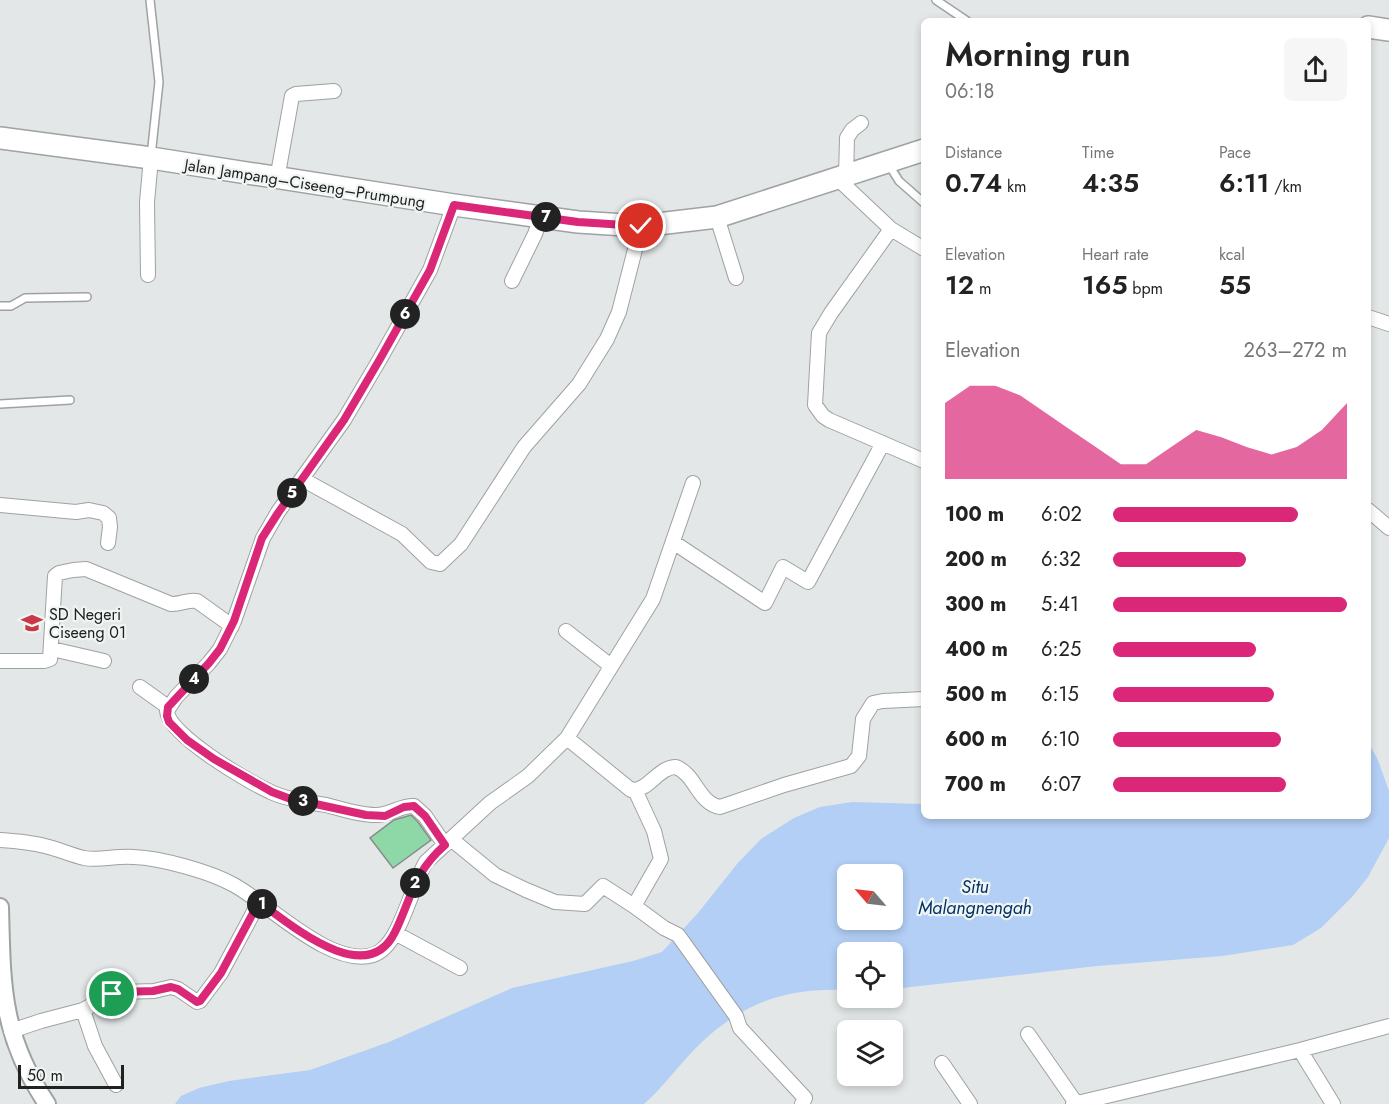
<!DOCTYPE html>
<html lang="en">
<head>
<meta charset="utf-8">
<style>
  :root { --surface:#fff; --page:#f6f6f6; --text:#222; --muted:#767676; --accent:#db2777 }
  body { margin:0; font-family:Jost,sans-serif; background:var(--page); color:var(--text); height:100vh; display:flex; flex-direction:column; font-size:22px; white-space:nowrap }
  * { box-sizing:border-box; margin:0 }
  p { font-size:20px; color:var(--muted) }
  .icon { flex:none; width:33px; height:33px; fill:none; stroke:currentColor; stroke-width:2; stroke-linecap:round; stroke-linejoin:round }
  .map { position:relative; flex:1; overflow:hidden }
  .side { position:absolute; left:921px; top:18px; width:450px; height:801px; display:flex; flex-direction:column; background:var(--surface); border-radius:9px; box-shadow:0 3px 9px #0003 }
  .side>* { flex:none }
  .needle { width:39px; rotate:298deg }
  .controls { position:absolute; left:837px; top:864px; display:grid; gap:12px }
  .controls a { display:grid; place-items:center; width:66px; height:66px; border-radius:9px; background:var(--surface); box-shadow:0 3px 9px #0003; font-size:30px }
  .scale { position:absolute; left:18px; bottom:15px; width:106px; box-sizing:border-box; padding-left:6px; border:3px solid #202121; border-top:0; font-size:16px; line-height:21px; white-space:nowrap; color:#202121; -webkit-text-stroke:4px #f0f5f4; paint-order:stroke }
  .pin { position:absolute; display:grid; place-items:center; width:51px; height:51px; color:#fff; margin:-26px; border:3px solid #fff; border-radius:50%; box-shadow:0 2px 6px #0007 }
  .km { position:absolute; width:30px; height:30px; margin:-15px; border-radius:50%; background:#222; color:#fff; font-size:16px; line-height:30px; text-align:center }
  .round { display:grid; place-items:center; flex:none; width:63px; height:63px; border-radius:9px; background:var(--page) }
  .summary { display:flex; align-items:center; justify-content:space-between; height:102px; padding:0 24px }
  h1 { font-size:33px; font-weight:600; line-height:45px }
  .metrics { display:grid; grid-template-columns:repeat(3,1fr); gap:9px; height:102px; padding:6px 24px }
  .metrics div { display:grid; align-content:center }
  .metrics b { font-size:26px; font-weight:600 }
  .metrics small { font-size:16px; font-weight:400 }
  .metrics p { font-size:16px }
  .chart { height:168px; padding:12px 24px }
  .chart p { display:flex; justify-content:space-between }
  .chart svg { width:100%; height:108px; margin-top:6px; fill:var(--accent); opacity:.7 }
  ul { padding:0 24px; list-style:none; font-size:20px }
  li { display:grid; grid-template-columns:96px 72px 1fr; align-items:center; height:45px }
  li i { height:15px; border-radius:8px; background:var(--accent) }
  .map>svg:first-child { display:block }
  .water { fill:#b3cff5; fill-rule:evenodd }
  .building { fill:#8ed8a7; stroke:#888b89; stroke-width:1.5 }
  .lines { fill:none; stroke-linecap:round; stroke-linejoin:round }
  .service-casing { stroke:#9ea2a2; stroke-width:10 }
  .minor-casing { stroke:#9ea2a2; stroke-width:16 }
  .tertiary-casing { stroke:#9ea2a2; stroke-width:20 }
  .primary-casing { stroke:#9ea2a2; stroke-width:24 }
  .service { stroke:#fff; stroke-width:7 }
  .minor { stroke:#fff; stroke-width:14 }
  .tertiary { stroke:#fff; stroke-width:16 }
  .primary { stroke:#fff; stroke-width:21 }
  .route-casing { stroke:#fff; stroke-width:12 }
  .route { stroke:#db2777; stroke-width:8 }
  .labels { text-anchor:middle; stroke-width:4.5; stroke-linejoin:round; paint-order:stroke }
  .street-label { font-size:16px; fill:#202121; stroke:#f0f5f4 }
  .poi-label { font-size:16px; fill:#202121; stroke:#f0f5f4; text-anchor:start }
  .water-label { font-size:18px; font-style:italic; fill:#013166; stroke:#f0f5f4 }
</style>
</head>
<body>
<div class="map">
<svg width="1389" height="1104" viewBox="0 0 1389 1104">
  <rect width="100%" height="100%" fill="#e3e7e7"/>
  <path class="water" d="M1368,742L1378,760L1389,791V838L1368,877L1352,897L1321,928L1293,945L1222,956L1097,966L893,989L892,952H848L847,990C782,987 737,1005 691,1053C675,1070 662,1088 644,1104H175L181,1096L199,1088L229,1081L310,1070L389,1042L512,988L633,961L662,952L698,913L737,864L761,839L794,818L820,807L852,802L924,804V816H1368ZM848,874H892V920H848Z"/>
  <path class="building" d="M411,815L418,822L431,840L393,868L370,838L394,820Z"/>
  <g class="lines">
    <defs>
      <path id="service" d="M150,0L159,82L151,156
        M936,0L967,21
        M889,165L899,181L924,203
        M0,306H11L25,298L87,297
        M0,404L70,400"/>
      <path id="minor" d="M846,177L847,138L852,130L861,123
        M277,179L292,96L296,94L334,91
        M838,179L891,229L924,249
        M717,217L736,278
        M891,229L831,313L819,333L815,405L823,416L829,420L924,461
        M148,275L147,202L151,158
        M512,281L535,234L541,217
        M1368,317L1389,324
        M302,479L402,534L431,562L440,564L461,544L524,447L579,384L607,339L619,312L641,226
        M0,505L76,512L89,510L103,513L109,518L110,527L108,543
        M1368,510L1389,528
        M673,542L765,603L783,567L808,582L883,443
        M566,631L611,666
        M52,649L104,661
        M0,661H44L50,659L55,576L59,573L73,570L86,569L171,604C180,605 188,599 197,601L232,626
        M140,687L168,707
        M567,738L631,790C649,791 658,767 676,767C696,775 698,803 720,807L784,785L851,766L859,756L863,719L873,703L883,701L924,699
        M635,790L654,831L661,859L634,906L664,928L678,935L736,1016L740,1028L805,1098L802,1104
        M451,839L495,875L526,890L555,902L585,904L603,886L634,906
        M0,840C15,841 30,842 45,846C58,849 71,855 84,858C100,861 118,855 134,857C161,858 211,872 234,885C269,904 331,968 373,955C400,947 411,886 426,862L490,803L528,776L567,738L653,599L693,483
        M445,845L425,816L414,806C400,805 389,816 375,815C359,815 342,809 326,805C308,802 289,800 273,793C250,783 168,735 167,711L176,697L209,663L220,649L234,621L263,538L278,512L344,420L380,359L430,270L454,205
        M395,933L460,968
        M83,1010L112,994L121,992L154,991L171,987L178,989L197,1002L200,1001L221,973L259,902
        M11,1031L41,1021L83,1010L95,1046L116,1085
        M1028,1034L1076,1103
        M1300,1050L1333,1104
        M942,1063L970,1104
        M1073,1104L1300,1050L1389,1026"/>
      <path id="tertiary" d="M0,907C2,986 1,1035 47,1104"/>
      <path id="primary" d="M1368,27L1389,30
        M0,138L151,158L454,205L578,222L641,226L717,217L924,150"/>
    </defs>
    <use href="#service" class="service-casing"/>
    <use href="#minor" class="minor-casing"/>
    <use href="#tertiary" class="tertiary-casing"/>
    <use href="#primary" class="primary-casing"/>
    <use href="#service" class="service"/>
    <use href="#minor" class="minor"/>
    <use href="#tertiary" class="tertiary"/>
    <use href="#primary" class="primary"/>
  </g>
  <g class="lines">
    <defs>
      <path id="route" d="M112,994L120,992L153,991L171,987L178,989L197,1002L200,1001L221,973L259,902C291,925 367,990 395,932C412,897 413,873 445,845L425,816L414,806L404,807L385,816L366,815L288,798L272,792L214,759L187,740L169,722L167,716L168,707L209,663L220,649L234,621L262,538L278,513L344,420L380,359L430,270L454,205L578,222L641,226"/>
    </defs>
    <use href="#route" class="route-casing"/>
    <use href="#route" class="route"/>
  </g>
  <defs>
    <symbol id="school-bare" viewBox="-9 -9 18 18"><path d="M0-5L7-2L0 1L-7-2ZM-4 1L0 2.5L4 1V4Q0 6-4 4Z" fill="#c93945" stroke="#f0f5f4" stroke-width="2.5" paint-order="stroke"/></symbol>
  </defs>
  <g fill-rule="evenodd">
    <use href="#school-bare" x="17" y="608" width="30" height="30"/>
  </g>
  <g class="labels">
    <g class="street-label">
      <text transform="translate(305 183) rotate(9)" y="6">Jalan Jampang–Ciseeng–Prumpung</text>
    </g>
    <g class="poi-label">
      <text x="49" y="620">SD Negeri<tspan x="49" dy="18">Ciseeng 01</tspan></text>
    </g>
    <g class="water-label">
      <text x="975" y="893">Situ<tspan x="975" dy="21">Malangnengah</tspan></text>
    </g>
  </g>
</svg>
<div class="controls">
<a><svg class="needle" viewBox="-14 -14 28 28"><path d="M0-13l5 13h-10z" fill="#e53935"/><path d="M0 13l5-13h-10z" fill="#767676"/></svg></a>
<a><svg class="icon" aria-label="locate" viewBox="0 0 24 24"><circle cx="12" cy="12" r="6"/><path d="M12 2v4M12 18v4M2 12h4M18 12h4"/></svg></a>
<a><svg class="icon" aria-label="layers" viewBox="0 0 24 24"><path d="M12 4l9 5-9 5-9-5zM3 14l9 5 9-5"/></svg></a>
</div>
<div class="scale">50 m</div>
<div class="pin" style="left:112px;top:994px;background:#1e9e55"><svg class="icon" aria-label="arrive" viewBox="0 0 24 24"><path d="M6 21V4h12l-3 4 3 4H6"/></svg></div>
<div class="pin" style="left:641px;top:226px;background:#d93025"><svg class="icon" aria-label="check" viewBox="0 0 24 24"><path d="M5 12l5 5 9-10"/></svg></div>
<b class="km" style="left:262px;top:904px">1</b>
<b class="km" style="left:415px;top:883px">2</b>
<b class="km" style="left:303px;top:801px">3</b>
<b class="km" style="left:194px;top:679px">4</b>
<b class="km" style="left:292px;top:493px">5</b>
<b class="km" style="left:405px;top:314px">6</b>
<b class="km" style="left:546px;top:217px">7</b>
<section class="side">
<div class="summary"><div><h1>Morning run</h1><p>06:18</p></div><a class="round"><svg class="icon" aria-label="share" viewBox="0 0 24 24"><path d="M12 15V3M7 8l5-5 5 5M5 13v7h14v-7"/></svg></a></div>
<div class="metrics">
<div><p>Distance</p><b>0.74<small> km</small></b></div>
<div><p>Time</p><b>4:35</b></div>
<div><p>Pace</p><b>6:11<small> /km</small></b></div>
</div>
<div class="metrics">
<div><p>Elevation</p><b>12<small> m</small></b></div>
<div><p>Heart rate</p><b>165<small> bpm</small></b></div>
<div><p>kcal</p><b>55</b></div>
</div>
<div class="chart"><p><span>Elevation</span>263–272 m</p>
<svg viewBox="0 0 160 44" preserveAspectRatio="none"><path d="M0 44V13L10 6L20 6L30 10L40 17L50 24L60 31L70 38L80 38L90 31L100 24L110 27L120 31L130 34L140 31L150 24L160 13V44z"/></svg>
</div>
<ul>
<li><b>100 m</b>6:02<i style="width:79%"></i></li>
<li><b>200 m</b>6:32<i style="width:57%"></i></li>
<li><b>300 m</b>5:41<i style="width:100%"></i></li>
<li><b>400 m</b>6:25<i style="width:61%"></i></li>
<li><b>500 m</b>6:15<i style="width:69%"></i></li>
<li><b>600 m</b>6:10<i style="width:72%"></i></li>
<li><b>700 m</b>6:07<i style="width:74%"></i></li>
</ul>
</section>
</div>
</body>
</html>
